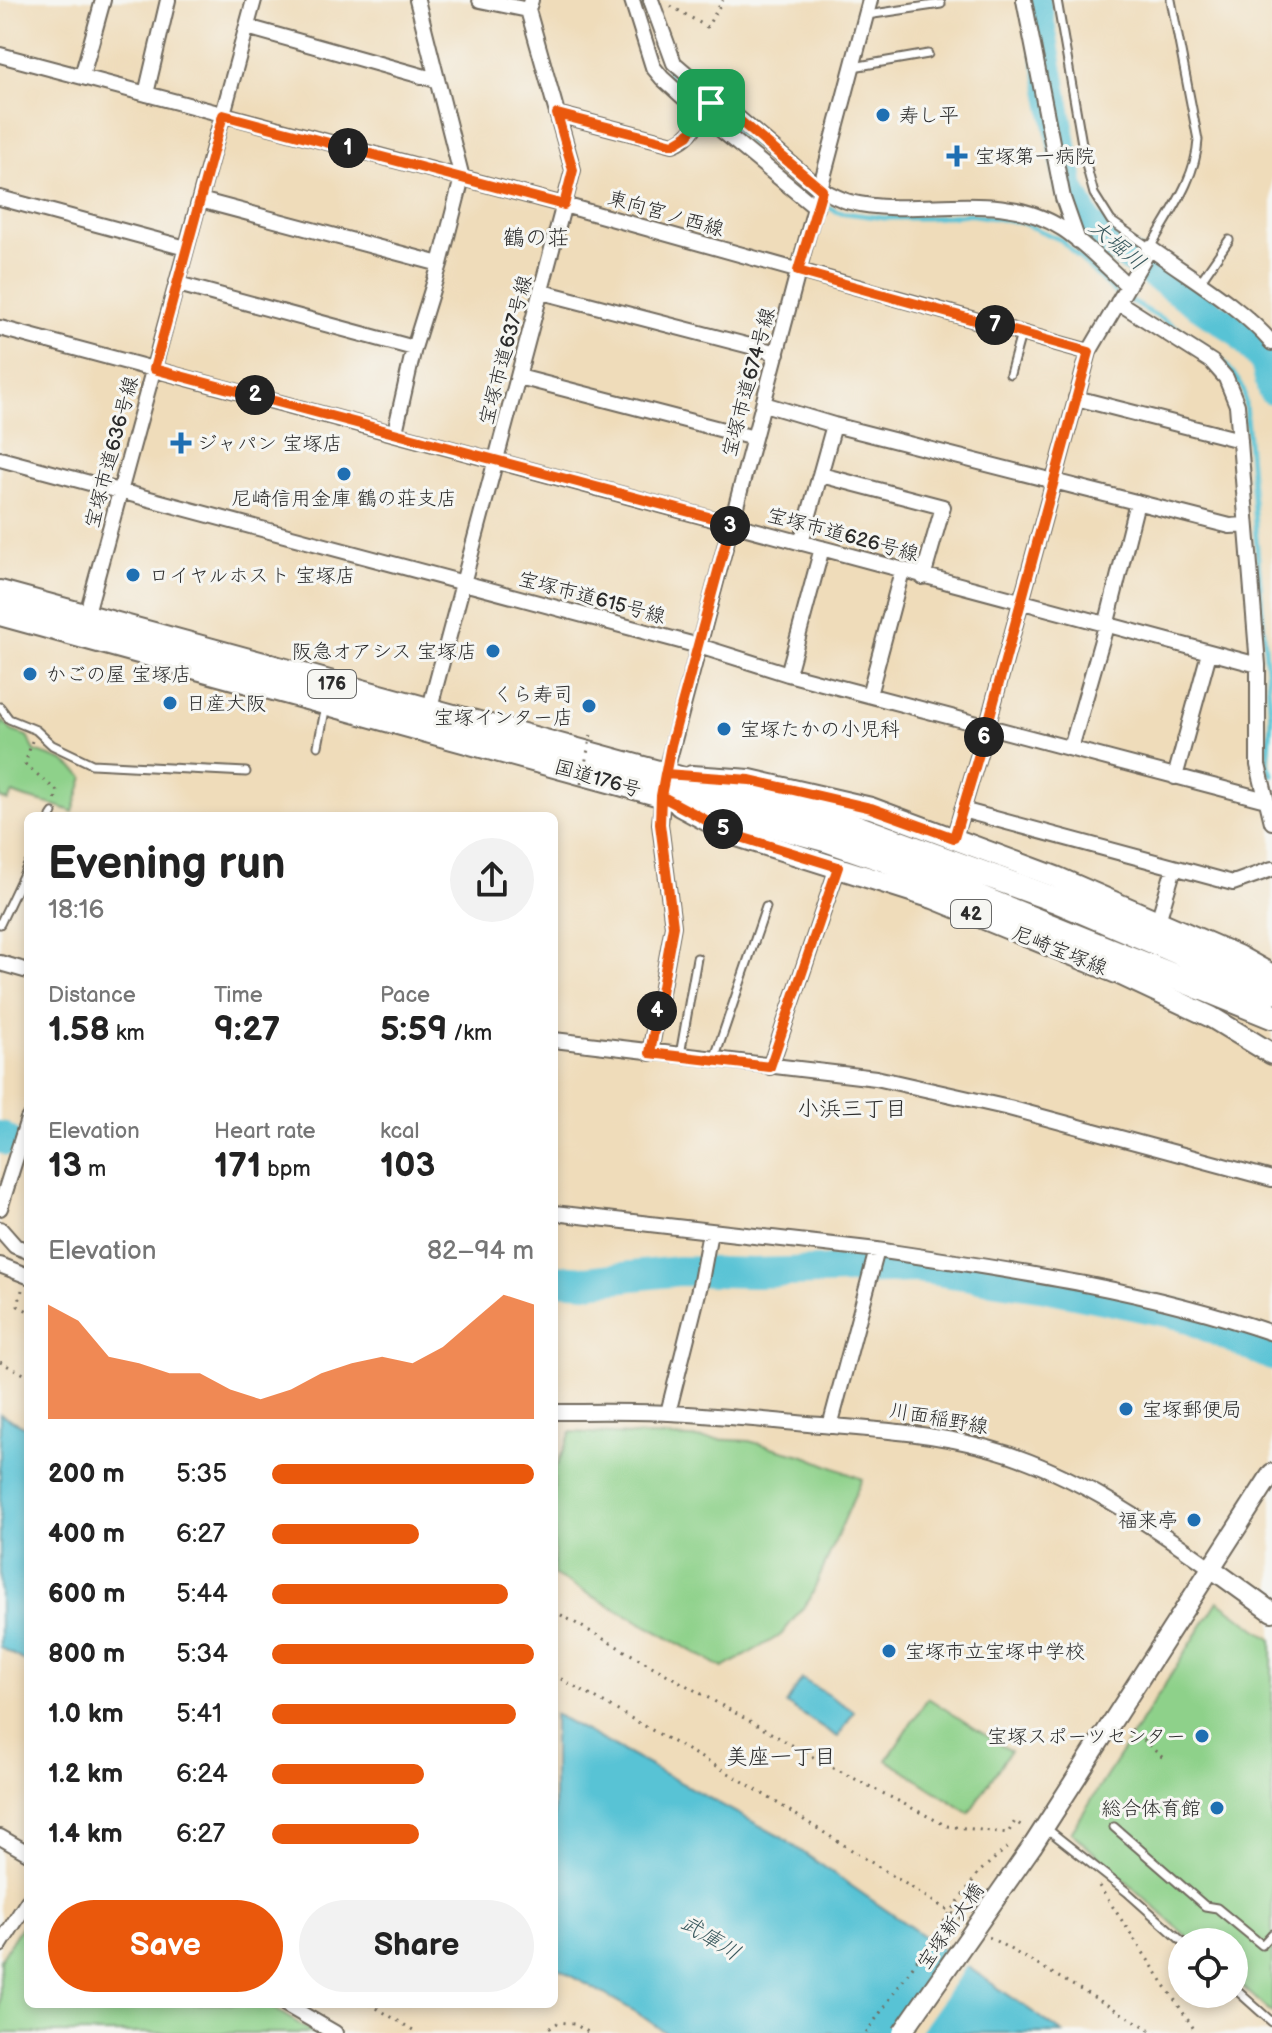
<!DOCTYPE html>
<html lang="en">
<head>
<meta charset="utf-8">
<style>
  :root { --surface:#fff; --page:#f2f2f2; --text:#222; --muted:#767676; --accent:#ea580c }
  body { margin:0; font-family:"Balsamiq Sans","Klee One",sans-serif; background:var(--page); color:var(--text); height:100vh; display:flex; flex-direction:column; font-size:30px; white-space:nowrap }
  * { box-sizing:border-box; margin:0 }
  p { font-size:26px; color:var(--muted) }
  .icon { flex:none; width:44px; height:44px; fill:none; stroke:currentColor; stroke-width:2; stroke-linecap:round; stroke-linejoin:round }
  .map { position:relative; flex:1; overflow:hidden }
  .side { position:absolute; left:24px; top:812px; width:534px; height:1196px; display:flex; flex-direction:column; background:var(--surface); border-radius:12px; box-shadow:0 4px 12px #0003 }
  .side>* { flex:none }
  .controls { position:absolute; left:1168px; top:1928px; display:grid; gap:16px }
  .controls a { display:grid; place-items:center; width:80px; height:80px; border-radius:50%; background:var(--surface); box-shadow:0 4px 12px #0003; font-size:40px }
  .pin { position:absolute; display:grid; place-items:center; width:68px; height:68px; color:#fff; margin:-34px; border-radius:16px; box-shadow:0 4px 12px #0006 }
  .km { position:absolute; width:40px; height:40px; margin:-20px; border-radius:50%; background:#222; color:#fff; font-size:22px; line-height:40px; text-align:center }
  .round { display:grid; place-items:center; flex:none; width:84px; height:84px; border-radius:42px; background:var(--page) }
  .headline { display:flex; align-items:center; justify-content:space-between; height:136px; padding:0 24px }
  h1 { font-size:44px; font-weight:700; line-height:60px }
  .metrics { display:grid; grid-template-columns:repeat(3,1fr); gap:12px; height:136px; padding:8px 24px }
  .metrics div { display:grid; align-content:center }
  .metrics b { font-size:34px; font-weight:700 }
  .metrics small { font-size:22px; font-weight:400 }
  .metrics p { font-size:22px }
  .chart { height:224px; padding:16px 24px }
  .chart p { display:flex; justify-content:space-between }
  .chart svg { width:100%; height:144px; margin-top:8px; fill:var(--accent); opacity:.7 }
  .primary-button { display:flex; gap:16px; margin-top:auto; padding:16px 24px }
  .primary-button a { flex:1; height:92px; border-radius:48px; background:var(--accent); color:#fff; font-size:32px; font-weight:700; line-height:92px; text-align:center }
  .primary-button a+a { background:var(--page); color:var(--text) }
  ul { padding:0 24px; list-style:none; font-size:26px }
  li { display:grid; grid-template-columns:128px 96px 1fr; align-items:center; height:60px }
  li i { height:20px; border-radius:10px; background:var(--accent) }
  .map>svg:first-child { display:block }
  .green { fill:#8ed18a; stroke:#5c7e5a; stroke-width:2 }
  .water { fill:#59c3d5; stroke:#427780; stroke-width:2 }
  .pier { fill:#efdcba }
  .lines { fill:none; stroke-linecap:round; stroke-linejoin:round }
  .stream { stroke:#59c3d5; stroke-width:5 }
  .river { stroke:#59c3d5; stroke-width:30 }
  .lane-casing { stroke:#70695d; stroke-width:11 }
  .street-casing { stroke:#70695d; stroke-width:18 }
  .secondary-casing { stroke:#70695d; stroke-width:22 }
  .primary-casing { stroke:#70695d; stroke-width:24 }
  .highway-casing { stroke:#70695d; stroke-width:28 }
  .path { stroke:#70695d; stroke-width:3; stroke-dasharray:2 6; stroke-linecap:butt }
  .lane { stroke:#fff; stroke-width:7 }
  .street { stroke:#fff; stroke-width:14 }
  .secondary { stroke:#fff; stroke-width:18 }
  .primary { stroke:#fff; stroke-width:20 }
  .highway { stroke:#fff; stroke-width:24 }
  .secondary-bridge-casing { stroke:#70695d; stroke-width:22; stroke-linecap:butt }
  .path-bridge { stroke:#70695d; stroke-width:3; stroke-dasharray:2 6; stroke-linecap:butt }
  .secondary-bridge { stroke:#fff; stroke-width:18 }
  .route-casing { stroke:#fff; stroke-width:16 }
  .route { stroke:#ea580c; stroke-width:10 }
  .poi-dot { fill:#1f6fb2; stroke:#f6f6f2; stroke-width:3 }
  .labels { text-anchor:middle; stroke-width:6; stroke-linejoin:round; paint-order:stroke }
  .shield { fill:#f6f6f2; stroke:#686867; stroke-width:2 }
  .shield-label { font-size:18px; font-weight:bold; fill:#2b2b2b }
  .poi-label { font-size:20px; fill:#2b2b2b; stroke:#f6f6f2; text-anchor:start }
  .street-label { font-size:20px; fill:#2b2b2b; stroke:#f6f6f2 }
  .neighbourhood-label { font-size:22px; fill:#2b2b2b; stroke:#f6f6f2 }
  .water-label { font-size:22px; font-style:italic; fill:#39595e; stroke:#f6f6f2 }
</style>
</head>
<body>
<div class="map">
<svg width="1272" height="2033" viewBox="0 0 1272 2033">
  <rect width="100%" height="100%" fill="#f6f6f2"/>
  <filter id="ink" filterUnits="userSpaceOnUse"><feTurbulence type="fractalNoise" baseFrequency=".0125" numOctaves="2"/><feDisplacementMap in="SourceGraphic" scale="16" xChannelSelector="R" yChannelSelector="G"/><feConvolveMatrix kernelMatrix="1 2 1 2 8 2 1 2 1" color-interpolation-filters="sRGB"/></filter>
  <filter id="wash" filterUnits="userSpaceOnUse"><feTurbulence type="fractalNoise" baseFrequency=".006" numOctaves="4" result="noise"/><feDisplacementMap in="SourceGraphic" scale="32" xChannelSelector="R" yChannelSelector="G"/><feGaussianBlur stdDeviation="1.8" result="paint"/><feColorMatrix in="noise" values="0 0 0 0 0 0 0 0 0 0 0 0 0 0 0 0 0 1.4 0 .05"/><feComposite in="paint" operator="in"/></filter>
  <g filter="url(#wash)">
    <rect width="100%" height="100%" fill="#efdcba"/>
    <path class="green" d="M3,721L12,731L27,736L35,751L64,761L84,777L73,812C53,802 34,803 13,793L8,801L0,798V729Z
      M571,1432L749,1441L805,1456L862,1479L810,1599L781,1635L723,1668L554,1575V1473Z
      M1218,1601L1272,1640V2013L1234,1979V1942H1193L1071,1832Z
      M928,1698L1010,1751L969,1813L887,1760Z
      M28,1915V2004H266L314,2033H0V1960Z"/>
    <path class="water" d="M0,1414L28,1428V1663L0,1647Z
      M802,1679L854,1711L838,1737L786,1704Z
      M554,1714L781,1837L1063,2033H666L636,2012L554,1966Z"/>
    <path class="pier" d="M948,1948L969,1962L919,2033H890Z"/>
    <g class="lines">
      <path class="stream" d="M643,0L669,74L812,194
        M830,208L838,212L884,218H929L968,214L1020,222L1061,240L1115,293
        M1129,300C1170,325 1222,346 1244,391L1271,718L1268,764L1272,775"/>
      <path class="river" d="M1036,0L1070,189L1088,223L1115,248L1239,332L1265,362L1272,390
        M0,1136L8,1141
        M554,1279L587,1281L679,1271L754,1273L916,1268L1046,1287L1181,1315L1272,1356"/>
    </g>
  </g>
  <g filter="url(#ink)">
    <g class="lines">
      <defs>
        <path id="lane" d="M1057,0L1085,161L1094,194L1111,221L1150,248C1169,214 1196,179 1198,140L1171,0
          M867,15L941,4
          M853,67L928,54
          M1200,282L1229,240
          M1010,374L1021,334
          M0,707L9,719L36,730L52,745L92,764L246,772
          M318,746L326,705
          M51,816L53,813
          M0,924L28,865
          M680,1055L697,958
          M714,1060L766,907
          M1114,1827L1205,1906L1217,1908L1262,1945L1272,1934
          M1046,1828L1127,1892L1183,1942
          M1234,1988L1272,2022"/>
        <path id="street" d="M480,0L528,10
          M632,0L653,67L662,78L703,115L816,208
          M651,0L674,63L822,190C831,194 841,200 850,202C921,219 997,186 1063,229C1086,244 1107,267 1128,286
          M1024,0L1063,198L1078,241
          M247,27L436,80
          M0,55L564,205L1089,352
          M82,76L103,0
          M146,94L168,0
          M557,114L673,144C689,139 698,122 708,108
          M0,198L186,248
          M200,200L440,264
          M178,284L414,348
          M542,292L777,353
          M1118,302L1212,362L1226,378L1237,405L1258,665V765L1272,822
          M0,328C420,439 838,556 1258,665
          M519,377L754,438
          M1076,398L1240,440
          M764,404L834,425L1230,526L1246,525
          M395,432L414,348L440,264L462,178L417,0
          M0,459L699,646L788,674L1266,800
          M821,475L943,507L923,577
          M801,543L834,425
          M84,624L254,0
          M788,674L822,548
          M869,695L902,571
          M429,711L573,170L528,10L531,0
          M1071,748L1106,626L1137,502
          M1175,777L1209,653
          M962,810L1233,883L1272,869
          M954,838L987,727L1089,352L1150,248C1191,278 1239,305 1272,343
          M1158,921L1174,868
          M0,963L28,971
          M554,1040L876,1078L1009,1108L1272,1179
          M650,1053L673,926L660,824L665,774L870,0
          M770,1067L838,867
          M0,1208L28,1119
          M554,1213L877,1250L830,1426
          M0,1229L15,1246L28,1251
          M877,1250C1010,1270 1144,1289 1272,1333
          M0,1265L28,1276
          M554,1412C592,1412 631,1411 669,1413C715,1415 762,1420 808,1424C868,1429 929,1432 988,1448C1067,1469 1146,1521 1211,1568
          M668,1413L701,1281L710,1232
          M0,1837L28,1853
          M0,1945L28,1901
          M285,2004L335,2033"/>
        <path id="secondary" d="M1211,1568L1272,1612
          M1033,1845L1272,1473"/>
        <path id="primary" d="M692,776L750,780L871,808L1056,877L1238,956L1272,975
          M680,806L734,835L933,898L1119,974L1211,1017L1272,1054"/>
        <path id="highway" d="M0,593L742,796L834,819L1056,900L1272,992
          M0,613L828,840L886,860L1272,1016"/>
      </defs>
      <use href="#lane" class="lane-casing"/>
      <use href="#street" class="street-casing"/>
      <use href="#secondary" class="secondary-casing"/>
      <use href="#primary" class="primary-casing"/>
      <use href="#highway" class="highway-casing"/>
      <path class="path" d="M671,6L707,27L723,0
        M32,741L25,764L57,791L55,801
        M22,1290L18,1306L28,1311
        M0,1362L28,1376
        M554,1611L824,1763L947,1826L1008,1833L1015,1821L1023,1827
        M554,1675L739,1779L963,1920
        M1131,1729L1163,1758
        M1099,1886L1194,2029V2033
        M989,1937L1156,2033
        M370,2004L418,2033
        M543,2033L559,2022L574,2024L590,2033"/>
      <use href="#lane" class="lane"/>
      <use href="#street" class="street"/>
      <use href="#secondary" class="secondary"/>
      <use href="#primary" class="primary"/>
      <use href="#highway" class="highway"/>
      <defs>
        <path id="secondary-bridge" d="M902,2033L1033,1845"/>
      </defs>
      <use href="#secondary-bridge" class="secondary-bridge-casing"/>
      <path class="path-bridge" d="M581,784L591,734
        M866,2033L979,1872L1009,1846"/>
      <use href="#secondary-bridge" class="secondary-bridge"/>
    </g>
  </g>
  <g class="lines" filter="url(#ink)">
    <defs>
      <path id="route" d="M711,103L688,135L673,144L557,114L573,170L564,205L223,115L154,369L731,523L671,745L661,796L660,824L673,926L650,1053L770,1067L838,867L734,835L661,796L665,774L750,780L871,808L954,838L987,727L1089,352L798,271L822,190L714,99L711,103"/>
    </defs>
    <use href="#route" class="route-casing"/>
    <use href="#route" class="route"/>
  </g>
  <g class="poi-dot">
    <circle cx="883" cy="115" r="8"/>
    <path d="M953 144h8v8h8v8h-8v8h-8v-8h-8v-8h8z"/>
    <path d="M177 431h8v8h8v8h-8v8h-8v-8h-8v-8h8z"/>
    <circle cx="344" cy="474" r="8"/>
    <circle cx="133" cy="575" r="8"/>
    <circle cx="493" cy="651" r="8"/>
    <circle cx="30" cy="674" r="8"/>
    <circle cx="170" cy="703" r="8"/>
    <circle cx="589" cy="706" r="8"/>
    <circle cx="724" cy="729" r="8"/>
    <circle cx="1126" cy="1409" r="8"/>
    <circle cx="1194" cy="1520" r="8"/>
    <circle cx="889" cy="1651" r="8"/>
    <circle cx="1202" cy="1736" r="8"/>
    <circle cx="1217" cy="1808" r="8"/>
  </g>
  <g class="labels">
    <g class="shield">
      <rect x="308" y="670" width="48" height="28" rx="6"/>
      <rect x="951" y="900" width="40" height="28" rx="6"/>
    </g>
    <g class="shield-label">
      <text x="332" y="690">176</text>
      <text x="971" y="920">42</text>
    </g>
    <g class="poi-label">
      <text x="899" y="122">寿し平</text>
      <text x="975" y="163">宝塚第一病院</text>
      <text x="197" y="450">ジャパン 宝塚店</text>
      <text x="344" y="505" text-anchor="middle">尼崎信用金庫 鶴の荘支店</text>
      <text x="149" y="582">ロイヤルホスト 宝塚店</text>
      <text x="477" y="658" text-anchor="end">阪急オアシス 宝塚店</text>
      <text x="46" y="681">かごの屋 宝塚店</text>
      <text x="573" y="701" text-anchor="end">くら寿司<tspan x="573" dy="23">宝塚インター店</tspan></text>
      <text x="186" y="710">日産大阪</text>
      <text x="740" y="736">宝塚たかの小児科</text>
      <text x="1142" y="1416">宝塚郵便局</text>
      <text x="1178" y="1527" text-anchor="end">福来亭</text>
      <text x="905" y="1658">宝塚市立宝塚中学校</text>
      <text x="1186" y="1743" text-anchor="end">宝塚スポーツセンター</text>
      <text x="1201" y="1815" text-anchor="end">総合体育館</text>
    </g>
    <g class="street-label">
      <text transform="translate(666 213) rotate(16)" y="7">東向宮ノ西線</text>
      <text transform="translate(505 350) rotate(-75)" y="7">宝塚市道637号線</text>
      <text transform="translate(748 382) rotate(-75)" y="7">宝塚市道674号線</text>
      <text transform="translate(111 452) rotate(-75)" y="7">宝塚市道636号線</text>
      <text transform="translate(843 534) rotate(15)" y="7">宝塚市道626号線</text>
      <text transform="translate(592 597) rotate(15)" y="7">宝塚市道615号線</text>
      <text transform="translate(598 778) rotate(16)" y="7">国道176号</text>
      <text transform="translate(1060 950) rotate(22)" y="7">尼崎宝塚線</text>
      <text transform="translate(939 1418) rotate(10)" y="7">川面稲野線</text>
      <text transform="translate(950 1926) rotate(-55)" y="7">宝塚新大橋</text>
    </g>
    <g class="neighbourhood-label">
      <text x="536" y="245">鶴の荘</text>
      <text x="852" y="1116">小浜三丁目</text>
      <text x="781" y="1764">美座一丁目</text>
    </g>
    <g class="water-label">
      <text transform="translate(1118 244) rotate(40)" y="8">大堀川</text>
      <text transform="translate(711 1937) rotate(32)" y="8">武庫川</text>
    </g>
  </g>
</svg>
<div class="controls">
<a><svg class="icon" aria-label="locate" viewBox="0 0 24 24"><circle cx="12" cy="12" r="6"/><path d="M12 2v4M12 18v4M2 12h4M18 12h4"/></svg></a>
</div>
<div class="pin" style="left:711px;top:103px;background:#1e9e55"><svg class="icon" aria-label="arrive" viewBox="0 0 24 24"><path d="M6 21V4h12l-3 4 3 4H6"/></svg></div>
<b class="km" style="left:348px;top:148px">1</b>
<b class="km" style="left:255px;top:395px">2</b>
<b class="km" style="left:730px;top:526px">3</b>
<b class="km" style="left:657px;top:1011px">4</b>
<b class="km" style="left:723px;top:829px">5</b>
<b class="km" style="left:984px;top:737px">6</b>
<b class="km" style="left:995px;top:325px">7</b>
<section class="side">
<div class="headline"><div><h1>Evening run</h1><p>18:16</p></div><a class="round"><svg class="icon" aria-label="share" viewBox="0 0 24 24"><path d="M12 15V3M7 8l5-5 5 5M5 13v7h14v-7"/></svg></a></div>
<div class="metrics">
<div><p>Distance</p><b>1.58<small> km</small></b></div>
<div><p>Time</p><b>9:27</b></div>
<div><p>Pace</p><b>5:59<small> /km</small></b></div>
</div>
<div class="metrics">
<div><p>Elevation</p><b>13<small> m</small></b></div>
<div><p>Heart rate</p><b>171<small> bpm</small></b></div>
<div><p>kcal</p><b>103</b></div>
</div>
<div class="chart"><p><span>Elevation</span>82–94 m</p>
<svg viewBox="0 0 160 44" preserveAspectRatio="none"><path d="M0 44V9L10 14L20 25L30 27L40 30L50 30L60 35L70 38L80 35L90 30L100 27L110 25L120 27L130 22L140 14L150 6L160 9V44z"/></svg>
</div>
<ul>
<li><b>200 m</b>5:35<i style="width:100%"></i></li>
<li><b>400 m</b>6:27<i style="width:56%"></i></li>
<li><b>600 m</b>5:44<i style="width:90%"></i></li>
<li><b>800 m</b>5:34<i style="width:100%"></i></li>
<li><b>1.0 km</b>5:41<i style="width:93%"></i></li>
<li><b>1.2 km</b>6:24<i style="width:58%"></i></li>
<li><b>1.4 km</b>6:27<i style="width:56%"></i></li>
</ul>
<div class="primary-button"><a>Save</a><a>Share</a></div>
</section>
</div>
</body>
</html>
